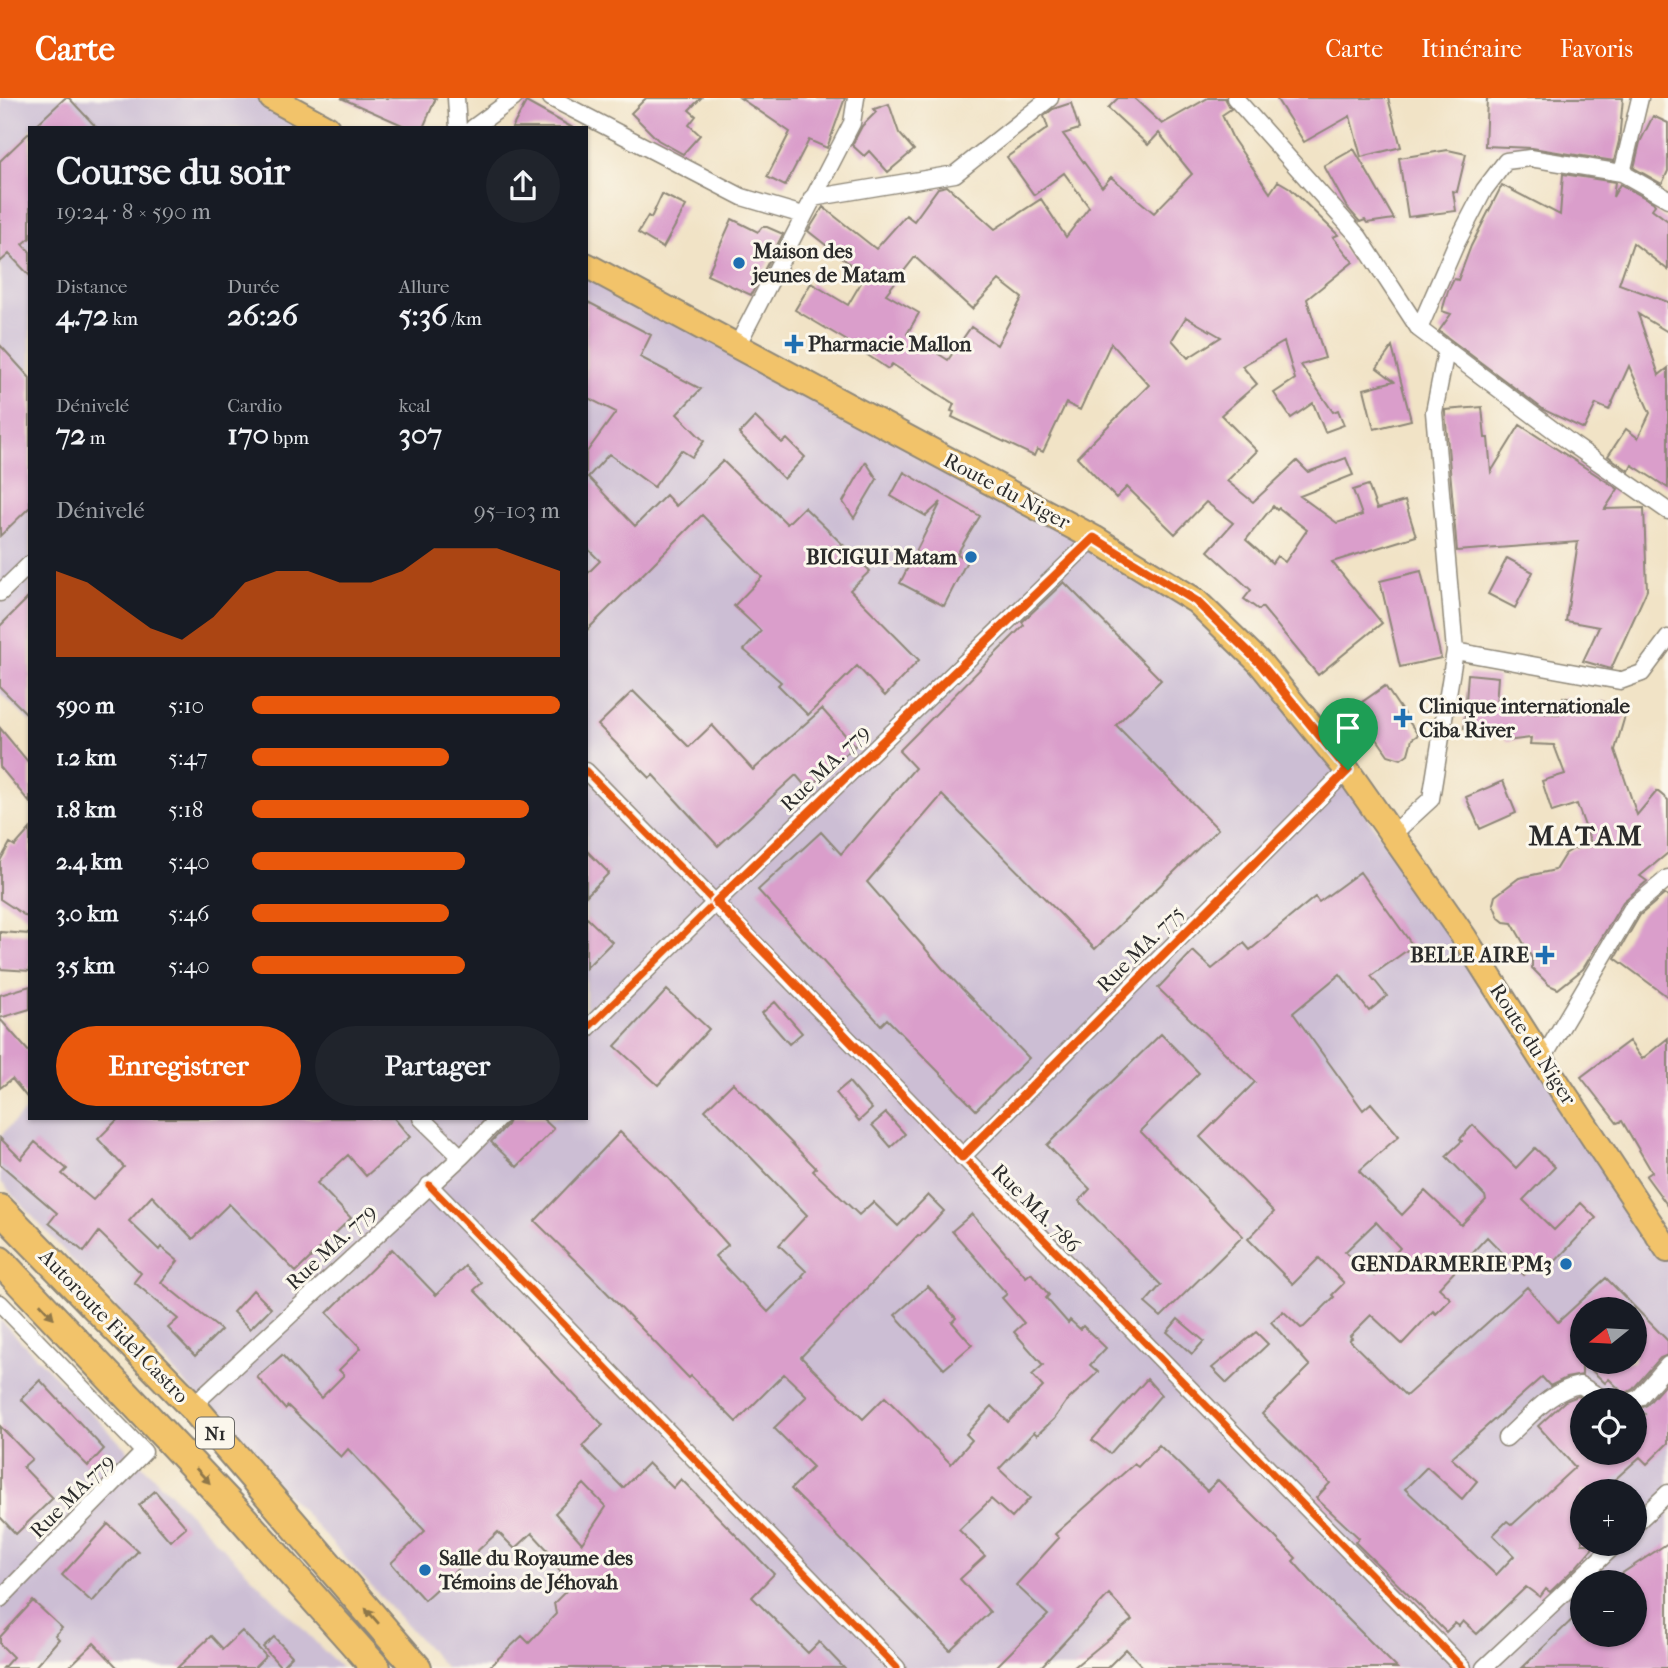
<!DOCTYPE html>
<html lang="fr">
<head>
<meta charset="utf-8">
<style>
  :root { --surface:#171b24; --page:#20242c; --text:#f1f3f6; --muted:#9ea1a6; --accent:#ea580c }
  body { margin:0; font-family:"IM FELL French Canon",serif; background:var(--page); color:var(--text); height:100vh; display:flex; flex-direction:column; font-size:26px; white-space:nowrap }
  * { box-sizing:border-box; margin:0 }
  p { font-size:23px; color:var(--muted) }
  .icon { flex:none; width:38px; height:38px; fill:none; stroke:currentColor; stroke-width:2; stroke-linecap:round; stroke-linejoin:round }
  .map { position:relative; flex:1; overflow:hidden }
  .details { position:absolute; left:28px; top:28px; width:560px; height:994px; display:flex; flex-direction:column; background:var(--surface); border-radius:0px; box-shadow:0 2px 5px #0004 }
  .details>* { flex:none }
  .needle { width:46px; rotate:252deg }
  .controls { position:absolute; left:1570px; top:1199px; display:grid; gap:14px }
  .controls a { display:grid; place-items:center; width:77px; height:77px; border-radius:50%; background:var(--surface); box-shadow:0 2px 5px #0004; font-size:35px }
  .pin { position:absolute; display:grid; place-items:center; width:60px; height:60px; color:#fff; margin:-72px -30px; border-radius:50% 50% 50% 0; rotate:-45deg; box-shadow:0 0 7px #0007 }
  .pin .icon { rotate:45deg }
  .round { display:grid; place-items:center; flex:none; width:74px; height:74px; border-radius:37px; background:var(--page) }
  .overview { display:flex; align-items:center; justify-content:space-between; height:119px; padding:0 28px }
  h1 { font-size:38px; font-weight:700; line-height:52px }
  .figures { display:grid; grid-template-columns:repeat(3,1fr); gap:10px; height:119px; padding:7px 28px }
  .figures div { display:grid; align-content:center }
  .figures b { font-size:30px; font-weight:700 }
  .figures small { font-size:19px; font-weight:400 }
  .figures p { font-size:19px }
  .chart { height:196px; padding:14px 28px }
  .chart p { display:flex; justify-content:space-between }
  .chart svg { width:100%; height:126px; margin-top:7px; fill:var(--accent); opacity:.7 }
  .action { display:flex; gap:14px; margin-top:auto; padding:14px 28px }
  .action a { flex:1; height:80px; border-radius:42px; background:var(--accent); color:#fff; font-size:28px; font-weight:700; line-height:80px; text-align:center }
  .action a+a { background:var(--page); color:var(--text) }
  ul { padding:0 28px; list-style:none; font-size:23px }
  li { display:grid; grid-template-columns:112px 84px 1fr; align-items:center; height:52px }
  li i { height:18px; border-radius:9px; background:var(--accent) }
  header { display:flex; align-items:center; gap:42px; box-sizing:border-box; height:98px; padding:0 35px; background:var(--accent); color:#fff }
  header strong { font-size:33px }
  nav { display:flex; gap:38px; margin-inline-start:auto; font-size:24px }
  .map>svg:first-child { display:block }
  .industrial { fill:#ccbed4; fill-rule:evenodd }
  .building { fill:#da9ecb; fill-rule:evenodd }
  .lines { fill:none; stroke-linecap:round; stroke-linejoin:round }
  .street-casing { stroke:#8e8778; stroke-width:19 }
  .primary-casing { stroke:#8e8778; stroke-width:28 }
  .highway-casing { stroke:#8e8778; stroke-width:32 }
  .street { stroke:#fff; stroke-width:16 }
  .primary { stroke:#f2c36a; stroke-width:24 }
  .highway { stroke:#f2c36a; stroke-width:28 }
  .cycleway-casing { stroke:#fbf7ec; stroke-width:11 }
  .cycleway { stroke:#e8590c; stroke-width:7 }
  .oneway { fill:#8e774a }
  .route-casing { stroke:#fff; stroke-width:14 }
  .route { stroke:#ea580c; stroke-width:9 }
  .poi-dot { fill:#1f6fb2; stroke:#fbf7ec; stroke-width:2.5 }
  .labels { text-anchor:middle; stroke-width:6; stroke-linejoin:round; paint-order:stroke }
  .shield { fill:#fbf7ec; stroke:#696865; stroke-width:2 }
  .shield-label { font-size:19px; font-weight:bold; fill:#2b2b2b }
  .poi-label { font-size:21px; font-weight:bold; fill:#2b2b2b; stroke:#fbf7ec; text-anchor:start }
  .street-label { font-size:21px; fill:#2b2b2b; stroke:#fbf7ec }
  .district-label { font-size:28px; font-weight:bold; letter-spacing:2px; fill:#2b2b2b; stroke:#fbf7ec }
</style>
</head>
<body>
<header>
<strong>Carte</strong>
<nav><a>Carte</a><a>Itinéraire</a><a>Favoris</a></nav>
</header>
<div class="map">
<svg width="1668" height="1570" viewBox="0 0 1668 1570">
  <rect width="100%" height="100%" fill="#fbf7ec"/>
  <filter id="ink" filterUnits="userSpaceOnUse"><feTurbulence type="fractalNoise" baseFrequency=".0143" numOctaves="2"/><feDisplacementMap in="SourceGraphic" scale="14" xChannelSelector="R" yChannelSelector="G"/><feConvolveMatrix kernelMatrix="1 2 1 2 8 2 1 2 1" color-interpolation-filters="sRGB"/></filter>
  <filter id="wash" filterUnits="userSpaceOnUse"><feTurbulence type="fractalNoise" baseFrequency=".00686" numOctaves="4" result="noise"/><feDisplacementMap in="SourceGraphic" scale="28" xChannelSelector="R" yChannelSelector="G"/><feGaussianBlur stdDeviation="1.57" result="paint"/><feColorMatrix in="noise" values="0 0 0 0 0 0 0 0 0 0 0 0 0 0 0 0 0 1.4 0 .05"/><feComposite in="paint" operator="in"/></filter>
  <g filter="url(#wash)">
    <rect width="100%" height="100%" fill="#f1e3c6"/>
    <path class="industrial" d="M1,0H264L325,30H30V624L0,595Z
      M586,165L1094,440L1260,565L1668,1152V1570H446L0,1083V1038L30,1008V1020H586ZM1582,1211H1634V1264H1582ZM1582,1302H1634V1354H1582ZM1582,1393H1634V1446H1582ZM1582,1484H1634V1536H1582Z
      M0,1222L341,1570H0Z"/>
    <g id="blocks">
      <path class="building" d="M65,0H69L97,30H33Z
        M341,0H436L423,30H409Z
        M646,0H701L689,12L696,18L689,27L700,37L683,56L658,42L631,15Z
        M740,0H845L827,50L809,42L785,88L767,79L790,34Z
        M1118,0H1134L1162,26L1208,0H1225L1231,11L1222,17L1233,41L1270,95L1278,83L1290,90L1338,137L1333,139L1353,164L1307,201L1325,260L1301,267L1333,314L1338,312L1344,327L1325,334L1313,305L1291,320L1274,295L1295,281L1284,244L1242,268L1257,286L1221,317L1257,353L1227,383L1253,404L1297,363L1308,374L1346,360L1353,377L1300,398L1337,425L1362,417L1353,392L1368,387L1377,411L1405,403L1416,438L1332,464L1382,525L1318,577L1262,509L1259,512L1244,501L1251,492L1208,453L1233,425L1206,404L1175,436L1127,389L1116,400L1077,359L1149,287L1111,245L1080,312L1066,305L1043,354L1037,351L1034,358L952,319L954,314L951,313L954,306L892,266L888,271L844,241L795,212L811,185L848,207L865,178L808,133L823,109L876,151L906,117L914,123L938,90L947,88L995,131L1041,101L1066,139L1089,109L1064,75L1034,97L1007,59L1048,30L1044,18L1053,11L1071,5L1079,31L1063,36L1102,89L1111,79L1154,115L1192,76L1159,35L1148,47L1108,10ZM915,159L972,211L999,182L1022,200L997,247L971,229L948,262L907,236L919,215L886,196ZM1186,219L1221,239L1188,260L1172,242ZM1273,408L1277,412L1279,410L1307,432L1285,464L1277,458L1272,465L1246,442Z
        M1276,0H1388L1401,49L1361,59L1350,18L1304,44Z
        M1487,0H1623L1619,43L1614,63L1532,50L1485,48Z
        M526,4L573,30H512Z
        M889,6L899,35L914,52L888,74L869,53L864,58L852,47L862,28L876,14L874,11Z
        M1653,18L1668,25V73L1662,86L1634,70L1640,44Z
        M30,34V140L23,146L30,154V178L9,156L0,164V63Z
        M1354,51L1394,121L1367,125L1365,122L1360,124L1346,108L1324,68Z
        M1448,52L1466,56L1457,94L1453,93L1456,113L1408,119L1399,60Z
        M1563,76L1615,84L1613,99L1620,86L1653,104L1655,107L1652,111L1668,123V172L1633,145L1619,186L1668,204V234L1638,216L1659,277L1668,270V390L1632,367L1629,373L1608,358L1626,331L1638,340L1650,315L1629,268L1609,312L1596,306L1584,331L1544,312L1439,233L1451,216L1442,213L1448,193L1454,181L1458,182L1471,148L1502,87L1560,117Z
        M662,96L686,108L663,150L638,135L648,118L651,120Z
        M732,121L758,134L762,129H767L783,136L751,197L707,177Z
        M586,203L651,237L640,259L701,291L677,316L704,343L692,359L681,352L654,389L609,356L588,379L635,428L666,397L676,408L723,363L787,426L804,409L870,473L850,492L919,562L885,598L857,568L808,617L778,587L781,584L744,552L761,533L734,508L762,479L702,417L586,533V477L600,463L586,449V355L616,314L586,299Z
        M0,247L30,280V409L0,438Z
        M1392,249L1411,322L1374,331L1364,291L1394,283L1377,270Z
        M1482,309L1485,340H1488L1491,374L1520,327L1618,391L1605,411L1644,410L1647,492L1611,571L1583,563L1599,529L1566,523L1578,444L1457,453L1445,314V312Z
        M755,319L782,345L787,341L805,359L784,381L739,336Z
        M866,364L877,381L854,420L843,404Z
        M904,374L980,418L957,456L968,461L944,508L900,485L941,404L926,418L891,398Z
        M1507,460L1533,474L1515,510L1488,496Z
        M1421,473L1441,560L1400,569L1380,483Z
        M1064,484L1161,582L1116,627L1218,731L1095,851L942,697L867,784L943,871L1029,960L976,1012L887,921L881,927L758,792L821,734L841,756L915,670L899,653L1024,527L1022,524Z
        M30,498V619L0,589V528Z
        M1468,576L1498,579L1496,607L1524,604L1525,614L1559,616L1563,599L1600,608L1601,603L1627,611L1615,652L1637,717L1657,693L1668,702V755L1640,778L1647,783L1623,804L1583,871L1558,891L1549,887L1532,870V860L1512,825L1504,824L1499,820L1493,806L1495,798L1519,780L1555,772L1565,756L1573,751L1592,748L1577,706L1552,714L1542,683L1565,676L1554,647L1530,646L1531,640L1506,643L1504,633L1464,630Z
        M1385,588L1418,637L1412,641L1408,656L1401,661L1388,657L1355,609Z
        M633,593L689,649L712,627L753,672L822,611L855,648L808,691L796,677L718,748L653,677L650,680L598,627Z
        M0,630L30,666V705L0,669Z
        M1503,683L1516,715L1480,731L1466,699Z
        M30,731V821L0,801V763L10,745L15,748Z
        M586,752L609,775L586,798Z
        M1360,774L1413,848L1371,878L1387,898L1369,913L1340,876L1293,915L1363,1012L1371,1005L1399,1038L1359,1073L1402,1117L1425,1093L1461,1127L1486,1102L1485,1098L1446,1058L1462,1043L1460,1041L1473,1027L1516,1070L1535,1050L1555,1069L1523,1102L1554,1132L1581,1105L1596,1120L1552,1167L1543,1157L1524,1177L1487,1139L1439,1190L1451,1201L1436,1216L1433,1213L1402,1246L1371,1217L1350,1238L1352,1240L1349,1242L1406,1298L1527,1189L1558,1224L1606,1180L1668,1243V1257L1660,1260L1633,1291L1624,1296L1609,1281L1605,1285L1583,1264H1634V1211H1582V1277L1566,1280L1550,1288L1542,1279L1451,1360L1477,1383L1462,1401L1427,1369L1405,1391L1496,1477L1514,1458L1493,1437L1507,1423L1512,1427L1575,1369L1538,1328L1565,1303L1578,1298L1582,1300V1354H1636L1634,1327L1645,1316L1639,1311L1647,1307L1668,1283V1345L1647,1366L1640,1359L1602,1393H1582V1446H1596L1577,1468L1550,1494L1546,1491L1540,1499L1526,1489L1477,1536L1463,1523L1459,1528L1455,1525L1446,1534L1355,1444L1359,1440L1316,1400L1330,1385L1262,1316L1310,1268L1271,1224L1283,1213L1301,1230L1304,1229L1334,1199L1332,1197L1344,1185L1319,1160L1293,1186L1248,1141L1274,1114L1200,1039L1255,984L1158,890L1193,853L1212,871L1244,845L1250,852L1315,799L1319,804ZM1376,1124L1400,1150L1374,1178L1345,1154Z
        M1665,796L1668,799V899L1615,860L1640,817Z
        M586,819L612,844L586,870Z
        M0,834L30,836V873L0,871Z
        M30,888V911L0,920V897Z
        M667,892L709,931L658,987L615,948Z
        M775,904L802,935L789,946L762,915Z
        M0,921L30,955V1003L12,981L0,990Z
        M1161,936L1199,975L1140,1033L1243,1138L1161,1219L1145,1205L1161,1187L1079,1103L1090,1091L1047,1047Z
        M1668,940V1108L1646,1078L1652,1074L1622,1023L1617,1025L1581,979L1629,943L1642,961Z
        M849,984L872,1011L859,1023L836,995Z
        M733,985L816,1070L813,1073L859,1117L873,1104L898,1128L928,1097L944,1113L920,1138L918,1137L801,1259L863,1321L885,1299L951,1366L972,1342L966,1336L992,1308L1008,1324L1043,1289L1032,1277L1043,1267L1014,1234L1024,1225L1002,1200L1007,1196L952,1133L972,1116L1026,1179L1031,1175L1049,1197L1046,1200L1068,1225L1070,1222L1080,1231L1083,1228L1106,1250L1090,1267L1098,1274L1066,1304L1054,1321L1037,1337L1034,1334L999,1371L1030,1400L1012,1420L991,1401L959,1432L985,1458L960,1481L990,1514L950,1552L791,1391L813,1369L774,1330L807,1298L784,1276L736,1324L691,1278L689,1280L590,1177L535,1123L620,1034L667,1079L728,1147L715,1158L768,1214L803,1179L802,1178L806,1173L779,1147L807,1117L705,1012Z
        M886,1015L905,1036L891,1049L872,1027Z
        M119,1020H394L410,1039L366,1078L348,1057L317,1085L351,1120L296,1174L229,1106L193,1141L152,1098L129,1123L159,1152L161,1149L178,1163L161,1184L221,1232L195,1258L168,1230L178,1221L134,1184L141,1175L99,1134L84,1154L49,1125L57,1115L0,1066V1040L21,1061L35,1044L67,1071L62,1076L93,1102L124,1069L98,1041Z
        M510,1020H542L554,1031L517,1069L491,1044L507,1027Z
        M392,1151L436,1197L465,1168L482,1185L474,1192L603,1327L582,1348L623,1390L648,1365L673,1390L681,1381L774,1476L752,1499L808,1555L819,1544L844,1570H488L522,1538L529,1545L556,1516L554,1505L573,1486L552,1465L556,1461L532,1435L515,1451L498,1434L424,1502L391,1465L425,1433L348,1351L341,1359L288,1308L285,1311L257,1279L282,1257L321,1300L344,1277L339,1272L361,1250L327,1215ZM584,1386L606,1409L582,1445L555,1415Z
        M928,1188L956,1220L952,1224L972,1247L944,1271L895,1217Z
        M253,1192L271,1210L250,1231L233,1214Z
        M1178,1221L1204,1243L1192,1256L1167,1234Z
        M1256,1234L1268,1246L1227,1285L1212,1270Z
        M1147,1281L1161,1297L1110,1356L1092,1342Z
        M40,1282L104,1351L88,1368L21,1301Z
        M0,1328L32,1361L23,1369L53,1400L16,1436L0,1419Z
        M1159,1347L1207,1393L1218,1382L1296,1460L1293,1463L1316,1489L1397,1570H1144L1126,1551L1107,1570H1073L1132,1522L1109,1496L1040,1570H995L1048,1517L1016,1487L1059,1440L1055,1436L1134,1366L1138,1369Z
        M155,1393L186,1429L170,1443L139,1407Z
        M108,1426L138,1453L92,1504L62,1477Z
        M1668,1445V1570H1522L1582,1512V1536H1634V1484H1628L1621,1476Z
        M33,1503L62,1530L55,1537L59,1541L34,1570H3L13,1559L0,1546V1539Z
        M242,1533L266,1558L254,1570H177L211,1538L223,1551Z
        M274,1539L292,1558L281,1569L263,1549Z
        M94,1545L118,1570H68Z"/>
    </g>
  </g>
  <g filter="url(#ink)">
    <use href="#blocks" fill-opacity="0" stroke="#8e8778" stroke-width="2"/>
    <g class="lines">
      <defs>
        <path id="street" d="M456,0L458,30
          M551,0L742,99L803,117
          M1235,0L1359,139L1419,231L1572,346L1668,413
          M1640,0L1622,75L1668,101
          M473,30L514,0
          M812,100L955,76L1050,0
          M1419,231L1456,146L1484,92L1506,63L1530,60L1622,75
          M738,246L852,25L856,0
          M0,495L30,466
          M1455,553L1620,583L1642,575L1668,540
          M586,673L1463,1570
          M1393,736L1431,701L1455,553L1434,314L1446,253
          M586,932L716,804L1094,440
          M1542,962L1632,810L1668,780
          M421,1020L461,1059
          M962,1059L1347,672
          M429,1087L897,1570
          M0,1205L144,1354L0,1501
          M1633,1302L1639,1300L1668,1267
          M192,1308L461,1059L499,1020
          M1506,1340C1529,1320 1550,1292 1580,1287L1605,1302
          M1634,1427L1668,1395
          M1484,1570L1616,1446"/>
        <path id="primary" d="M272,0L327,30
          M586,167L1094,440L1196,503L1260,565L1347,672L1464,839L1542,962L1668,1152"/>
        <path id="highway" d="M0,1111L192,1308L417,1570
          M0,1163L238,1415L376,1570"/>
      </defs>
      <use href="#street" class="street-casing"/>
      <use href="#primary" class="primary-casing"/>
      <use href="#highway" class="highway-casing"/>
      <use href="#street" class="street"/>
      <use href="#primary" class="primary"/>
      <use href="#highway" class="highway"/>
      <defs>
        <path id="cycleway" d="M586,673L1463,1570
          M586,932L716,804L1094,440
          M429,1087L897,1570"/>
      </defs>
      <use href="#cycleway" class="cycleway-casing"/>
      <use href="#cycleway" class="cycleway"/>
    </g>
    <defs><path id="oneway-solid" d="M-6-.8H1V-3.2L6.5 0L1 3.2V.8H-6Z" transform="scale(1.75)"/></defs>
    <g class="oneway">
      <use href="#oneway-solid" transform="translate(47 1213) rotate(47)"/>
      <use href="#oneway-solid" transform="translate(203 1378) rotate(47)"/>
      <use href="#oneway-solid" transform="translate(372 1518) rotate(-131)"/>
    </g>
  </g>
  <g class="lines" filter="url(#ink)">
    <defs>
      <path id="route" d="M1094,440L1196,503L1260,565L1348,672L962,1059L716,804Z"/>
    </defs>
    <use href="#route" class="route-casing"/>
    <use href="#route" class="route"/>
  </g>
  <g class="poi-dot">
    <circle cx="739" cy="165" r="7"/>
    <path d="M790.5 235.5h7v7h7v7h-7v7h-7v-7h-7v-7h7z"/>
    <circle cx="971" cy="459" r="7"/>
    <path d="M1399.5 609.5h7v7h7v7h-7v7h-7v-7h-7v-7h7z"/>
    <path d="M1541.5 846.5h7v7h7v7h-7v7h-7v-7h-7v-7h7z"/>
    <circle cx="1566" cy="1166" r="7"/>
    <circle cx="425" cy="1472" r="7"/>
  </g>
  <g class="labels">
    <rect class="shield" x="196" y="1319.5" width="38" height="31" rx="5"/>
    <g class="shield-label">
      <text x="215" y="1342">N1</text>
    </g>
    <g class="poi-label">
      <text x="753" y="160">Maison des<tspan x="753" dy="24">jeunes de Matam</tspan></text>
      <text x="808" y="253">Pharmacie Mallon</text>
      <text x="957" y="466" text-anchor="end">BICIGUI Matam</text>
      <text x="1419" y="615">Clinique internationale<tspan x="1419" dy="24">Ciba River</tspan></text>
      <text x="1529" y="864" text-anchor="end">BELLE AIRE</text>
      <text x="1552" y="1173" text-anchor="end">GENDARMERIE PM3</text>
      <text x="439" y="1467">Salle du Royaume des<tspan x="439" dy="24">Témoins de Jéhovah</tspan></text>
    </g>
    <g class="street-label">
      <text transform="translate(1007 393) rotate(28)" y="7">Route du Niger</text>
      <text transform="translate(825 670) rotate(-44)" y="7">Rue MA. 779</text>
      <text transform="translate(1140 851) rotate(-45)" y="7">Rue MA. 775</text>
      <text transform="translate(1533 946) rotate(57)" y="7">Route du Niger</text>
      <text transform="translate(1036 1110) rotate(45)" y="7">Rue MA. 786</text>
      <text transform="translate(331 1149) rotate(-43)" y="7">Rue MA. 779</text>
      <text transform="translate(114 1228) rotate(46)" y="7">Autoroute Fidel Castro</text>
      <text transform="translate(72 1398) rotate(-45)" y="7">Rue MA.779</text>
    </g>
    <g class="district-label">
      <text x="1586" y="747">MATAM</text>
    </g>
  </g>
</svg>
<div class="controls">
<a><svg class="needle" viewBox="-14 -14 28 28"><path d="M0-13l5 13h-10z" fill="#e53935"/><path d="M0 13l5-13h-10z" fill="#9ea1a6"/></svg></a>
<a><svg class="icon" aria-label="locate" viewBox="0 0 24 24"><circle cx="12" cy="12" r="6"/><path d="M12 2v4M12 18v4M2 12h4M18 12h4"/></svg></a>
<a>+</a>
<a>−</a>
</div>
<div class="pin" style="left:1348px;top:672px;background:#1e9e55"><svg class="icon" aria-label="arrive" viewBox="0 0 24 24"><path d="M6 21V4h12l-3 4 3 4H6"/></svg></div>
<section class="details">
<div class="overview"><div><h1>Course du soir</h1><p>19:24 · 8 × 590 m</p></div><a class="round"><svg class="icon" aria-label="share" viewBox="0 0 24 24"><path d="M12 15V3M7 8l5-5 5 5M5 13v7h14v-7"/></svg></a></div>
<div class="figures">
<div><p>Distance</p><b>4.72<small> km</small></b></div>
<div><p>Durée</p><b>26:26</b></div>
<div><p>Allure</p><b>5:36<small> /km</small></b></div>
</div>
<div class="figures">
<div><p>Dénivelé</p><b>72<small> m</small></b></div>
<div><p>Cardio</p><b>170<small> bpm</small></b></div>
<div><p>kcal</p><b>307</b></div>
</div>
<div class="chart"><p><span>Dénivelé</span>95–103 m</p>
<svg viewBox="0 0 160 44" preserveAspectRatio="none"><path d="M0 44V14L10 18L20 26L30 34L40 38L50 30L60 18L70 14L80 14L90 18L100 18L110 14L120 6L130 6L140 6L150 10L160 14V44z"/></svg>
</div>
<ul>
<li><b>590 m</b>5:10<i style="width:100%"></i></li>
<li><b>1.2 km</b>5:47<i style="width:64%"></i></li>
<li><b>1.8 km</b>5:18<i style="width:90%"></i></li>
<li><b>2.4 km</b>5:40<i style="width:69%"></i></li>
<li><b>3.0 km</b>5:46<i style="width:64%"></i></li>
<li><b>3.5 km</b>5:40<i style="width:69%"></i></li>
</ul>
<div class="action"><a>Enregistrer</a><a>Partager</a></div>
</section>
</div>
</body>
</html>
